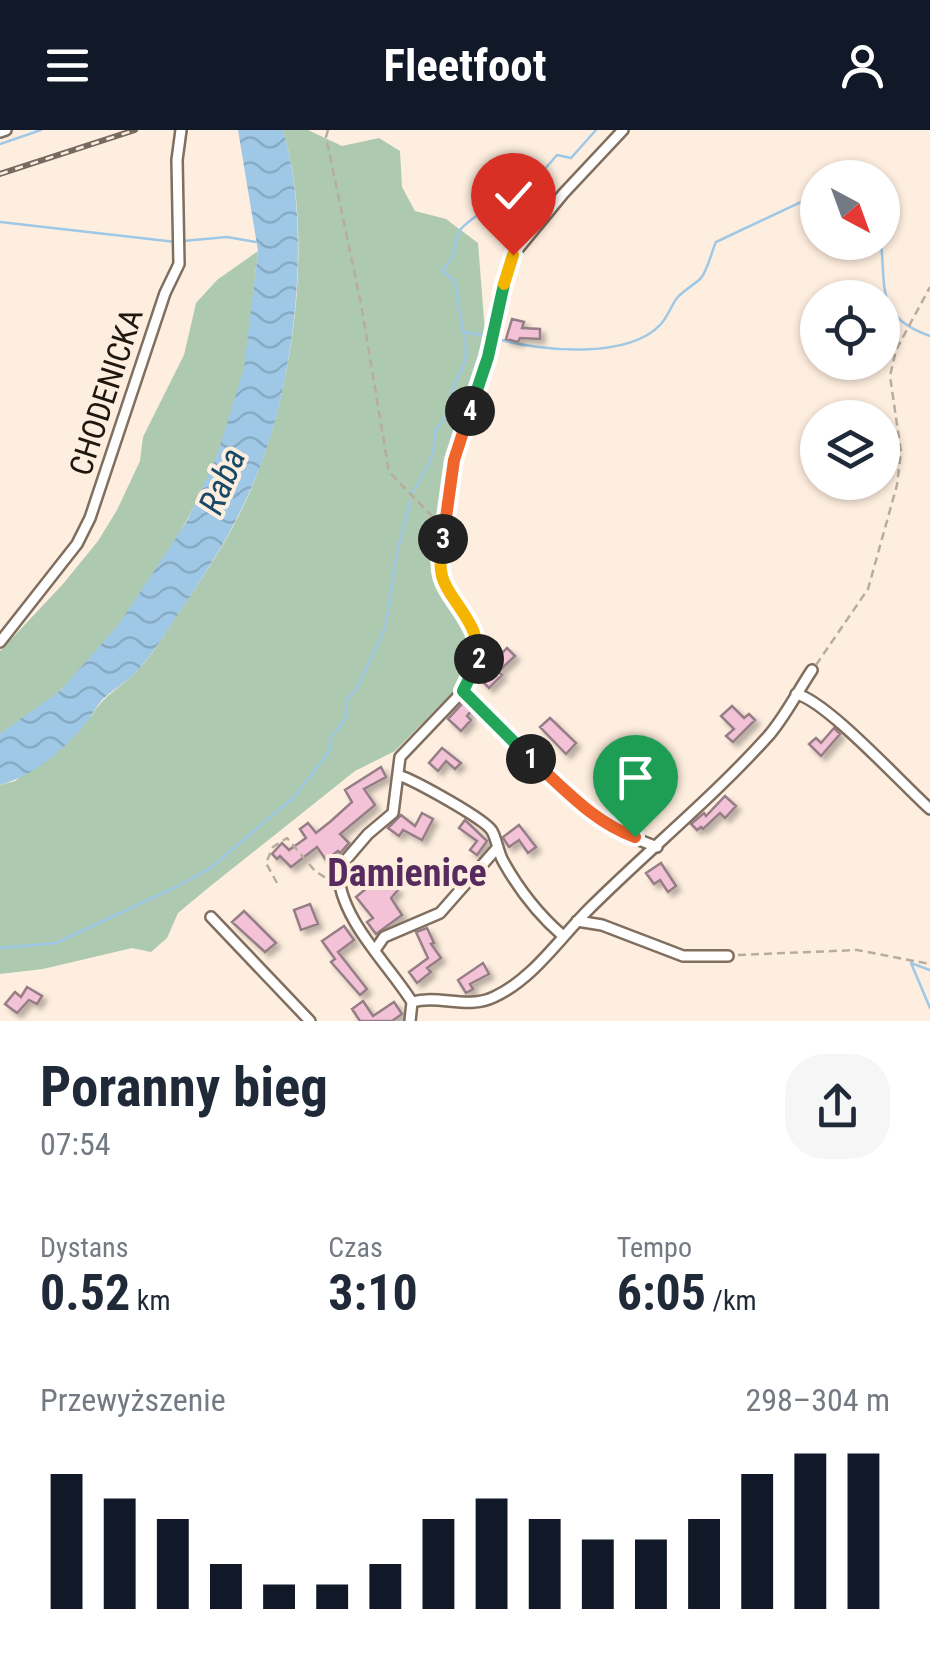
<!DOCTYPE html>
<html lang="pl">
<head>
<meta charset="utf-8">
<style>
  :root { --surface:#fff; --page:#f6f6f7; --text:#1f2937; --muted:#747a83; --accent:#111827 }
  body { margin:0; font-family:"Roboto Condensed",sans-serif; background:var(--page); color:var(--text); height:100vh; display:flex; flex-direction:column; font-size:38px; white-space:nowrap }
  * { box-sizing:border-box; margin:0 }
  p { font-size:32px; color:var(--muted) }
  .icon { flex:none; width:55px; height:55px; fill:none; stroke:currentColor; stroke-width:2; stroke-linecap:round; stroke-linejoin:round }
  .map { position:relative; height:891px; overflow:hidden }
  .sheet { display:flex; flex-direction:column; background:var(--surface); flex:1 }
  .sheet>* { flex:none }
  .needle { width:65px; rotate:139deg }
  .tools { position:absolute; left:800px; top:30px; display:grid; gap:20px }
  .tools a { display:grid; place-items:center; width:100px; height:100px; border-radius:50%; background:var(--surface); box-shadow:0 2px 8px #0004; font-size:50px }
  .pin { position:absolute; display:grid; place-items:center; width:85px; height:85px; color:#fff; margin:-102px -42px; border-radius:50% 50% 50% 0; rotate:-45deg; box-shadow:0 0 10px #0007 }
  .pin .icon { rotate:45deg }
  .km { position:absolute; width:50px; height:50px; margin:-25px; border-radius:50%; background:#222; color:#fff; font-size:28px; line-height:50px; text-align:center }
  .round { display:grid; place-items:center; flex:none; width:105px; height:105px; border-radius:40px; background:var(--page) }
  .summary { display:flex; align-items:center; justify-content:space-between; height:170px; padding:0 40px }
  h1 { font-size:55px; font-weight:700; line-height:75px }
  .stats { display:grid; grid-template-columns:repeat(3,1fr); gap:15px; height:170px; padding:10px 40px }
  .stats div { display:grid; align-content:center }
  .stats b { font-size:50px; font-weight:700 }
  .stats small { font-size:28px; font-weight:400 }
  .stats p { font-size:28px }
  .chart { height:280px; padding:20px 40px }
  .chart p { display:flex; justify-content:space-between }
  .chart svg { width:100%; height:180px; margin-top:10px; stroke:var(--accent); stroke-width:6 }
  header { display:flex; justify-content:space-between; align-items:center; height:130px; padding:0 40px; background:var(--accent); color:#fff; font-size:45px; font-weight:700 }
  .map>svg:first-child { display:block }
  .grass { fill:#adc9b0 }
  .water { fill:url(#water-waves) }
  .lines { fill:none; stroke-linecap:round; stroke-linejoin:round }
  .stream { stroke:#9ec8e6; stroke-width:2.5 }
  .building { fill:#f3c2d6; stroke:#967e87; stroke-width:2.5; filter:url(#shadow) }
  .street-casing { stroke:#806e5e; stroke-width:14 }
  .path { stroke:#b8ac9f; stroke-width:2.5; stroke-dasharray:8 5; stroke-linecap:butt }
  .street { stroke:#fff; stroke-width:9 }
  .rail-casing { stroke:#756b61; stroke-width:6 }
  .rail { stroke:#feeedf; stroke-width:2.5; stroke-dasharray:8; stroke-linecap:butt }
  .split-1-casing { stroke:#fff; stroke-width:20 }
  .split-2-casing { stroke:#fff; stroke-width:20 }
  .split-3-casing { stroke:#fff; stroke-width:20 }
  .split-4-casing { stroke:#fff; stroke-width:20 }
  .split-5-casing { stroke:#fff; stroke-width:20 }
  .split-6-casing { stroke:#fff; stroke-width:20 }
  .split-1 { stroke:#f0652b; stroke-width:12 }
  .split-2 { stroke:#22a559; stroke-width:12 }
  .split-3 { stroke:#f5b400; stroke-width:12 }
  .split-4 { stroke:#f0652b; stroke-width:12 }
  .split-5 { stroke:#22a559; stroke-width:12 }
  .split-6 { stroke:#f5b400; stroke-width:12 }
  .labels { text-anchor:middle; stroke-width:8; stroke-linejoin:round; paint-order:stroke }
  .street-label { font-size:32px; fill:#1d1710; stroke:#feeedf }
  .water-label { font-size:35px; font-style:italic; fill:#184a67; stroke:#feeedf }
  .quarter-label { font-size:38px; font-weight:bold; fill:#582b5f; stroke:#feeedf }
</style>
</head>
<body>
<header><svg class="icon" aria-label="menu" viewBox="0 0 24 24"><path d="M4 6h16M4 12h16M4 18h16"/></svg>Fleetfoot<svg class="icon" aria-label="person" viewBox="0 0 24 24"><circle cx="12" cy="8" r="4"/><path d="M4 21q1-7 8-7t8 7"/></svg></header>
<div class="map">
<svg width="930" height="891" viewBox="0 0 930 891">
  <defs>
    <pattern id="water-waves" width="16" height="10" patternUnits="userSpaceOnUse" patternTransform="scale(2.5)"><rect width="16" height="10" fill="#9ec8e6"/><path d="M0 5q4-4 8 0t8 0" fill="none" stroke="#88abc4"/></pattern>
    <filter id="shadow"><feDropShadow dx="4.5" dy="4.5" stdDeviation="2.5" flood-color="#0004"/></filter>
  </defs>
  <rect width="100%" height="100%" fill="#feeedf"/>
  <path class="grass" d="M283,0H308L342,16L379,8L400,21L402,57L415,81L446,89L478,113L487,227L454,330L439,426L442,454L474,500L479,529L463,561L444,571L395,621L355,641L208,758L178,783L167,808L151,822L132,818L43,839L0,844V655L15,651L92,585C103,566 120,558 135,543C151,528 163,506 175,488C205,445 235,400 255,350C295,251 314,103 283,0Z
    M258,121C253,159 251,198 245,236C225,344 142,483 62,559C44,576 20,590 0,604V521L63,454L98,411L117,380L140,331L143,307L184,225L196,173L217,150Z"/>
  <path class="water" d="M238,0H283C313,99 295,257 254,352C234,399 207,442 178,484C165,503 153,524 138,540C128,551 114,559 103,569C96,576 92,586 85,594C63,621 34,645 0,655V604L61,560L119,494L187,391L217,326L244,238L258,121Z"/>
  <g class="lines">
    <path class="stream" d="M0,14L41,0
      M0,92L176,112
      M183,111L227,107L256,112
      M881,112C886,160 876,187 930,206
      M464,202L488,206
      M498,209C539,221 628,230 661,194C668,186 671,176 677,168C684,160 694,155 701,148C708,139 711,123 716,112L818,64
      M413,362C425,341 437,325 435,301C448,288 450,275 453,259C456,246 466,238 466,223C466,202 457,182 457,160L454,151L442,140C459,125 451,115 461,99C468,89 529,50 544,40L557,25L571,28L596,0
      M0,818L56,813L178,756L209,739L293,668L329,622L331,607L345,590L347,570L357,558L386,496L396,427L410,372
      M930,840L911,833L930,878"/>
  </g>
  <path class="building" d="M512,189L524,192L522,198L540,199V209L520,208L518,212L506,209Z
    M507,518L515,526L498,542L502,545L489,558L479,548Z
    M463,573L471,581L467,586L471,590L461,601L448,589Z
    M732,576L744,588L749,584L755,590L733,612L726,606L734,599L721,586Z
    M550,588L576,613L566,624L540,597Z
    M834,598L840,604L821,626L809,614L816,608L821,613Z
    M442,618L461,633L455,639L446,631L438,641L429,633Z
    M381,637L386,647L364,659L375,675L340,704L349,713L340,723L338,721L326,730L317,717L291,737L280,726L277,729L272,724L282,713L289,720L306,708L300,699L308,693L316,703L331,691L352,672L345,660Z
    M725,666L736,676L725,688L720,683L703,699L701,697L697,700L691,694L704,683L706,686Z
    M422,683L433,689L422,710L403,700L399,706L388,698L401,685L415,696Z
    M465,690L487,711L477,725L470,720L477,711L459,698Z
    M519,695L536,717L528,723L519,710L509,717L505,711L503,707Z
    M661,733L676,756L668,762L660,750L654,754L646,743Z
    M371,739L398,760L391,768L402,785L376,804L367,792L373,788L356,767L373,753L365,745Z
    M310,774L318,794L301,800L294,780Z
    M244,781L276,813L265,822L232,792Z
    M344,796L354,810L338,822L367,859L360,865L331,832L335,829L322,811Z
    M427,798L434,813L431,814L441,828L427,838L431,842L417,853L409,842L428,828L416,802Z
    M483,833L489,844L470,854L473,859L466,863L458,850Z
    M27,857L42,866L37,874L29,870L17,883L5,874L15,862L21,867Z
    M363,871L373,886L394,872L402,884L392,891H360L352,879Z"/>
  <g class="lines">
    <defs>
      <path id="street" d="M0,2L6,0
        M0,512L77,414L90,388L165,163L179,134L177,30L181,0
        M463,561L502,602L594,686L611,699L657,717
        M796,564C826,570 903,655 930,679
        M398,645C414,650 485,689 492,701C497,710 498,722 503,731C518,758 539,785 562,805
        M211,787L310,891
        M577,791L602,795L683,826H728
        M375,820L384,807L440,783L498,717
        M412,872C439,864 467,880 494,867C533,849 559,809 589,779C648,720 714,667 770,604C786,585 798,561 812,540
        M410,891L412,872C387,832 339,789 338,739L368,704L393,683L400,627L463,561L479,529L474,500L442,454L439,426L454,330L487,227L513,125L563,64L623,0"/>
    </defs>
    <use href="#street" class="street-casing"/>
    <path class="path" d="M328,0L326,7L361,174L389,342L436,390
      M816,535L868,459L897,355L901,322L890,246L896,220L930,157
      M277,753L266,733L273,717L287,708L315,741L329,750
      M738,825L857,820L930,834"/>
    <use href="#street" class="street"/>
    <defs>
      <path id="rail" d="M0,44L135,0"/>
    </defs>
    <use href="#rail" class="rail-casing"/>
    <use href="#rail" class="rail"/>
  </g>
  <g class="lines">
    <defs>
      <path id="split-1" d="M531,629C564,658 593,692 635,707"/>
      <path id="split-2" d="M479,529L463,561L531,629"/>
      <path id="split-3" d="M443,409C433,458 453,460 472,498C477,507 477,519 479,529"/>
      <path id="split-4" d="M443,409L454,330L470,281"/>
      <path id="split-5" d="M470,281L488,227L504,154"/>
      <path id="split-6" d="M504,154L513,125"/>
    </defs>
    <use href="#split-1" class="split-1-casing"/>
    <use href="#split-2" class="split-2-casing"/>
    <use href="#split-3" class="split-3-casing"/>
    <use href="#split-4" class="split-4-casing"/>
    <use href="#split-5" class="split-5-casing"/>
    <use href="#split-6" class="split-6-casing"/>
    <use href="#split-1" class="split-1"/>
    <use href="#split-2" class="split-2"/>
    <use href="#split-3" class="split-3"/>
    <use href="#split-4" class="split-4"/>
    <use href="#split-5" class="split-5"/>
    <use href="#split-6" class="split-6"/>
  </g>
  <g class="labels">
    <g class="street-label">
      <text transform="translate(106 262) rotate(-72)" y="11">CHODENICKA</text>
    </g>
    <g class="water-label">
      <text transform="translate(222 351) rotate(-67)" y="12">Raba</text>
    </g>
    <g class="quarter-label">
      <text x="407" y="756">Damienice</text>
    </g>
  </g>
</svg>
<div class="tools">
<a><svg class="needle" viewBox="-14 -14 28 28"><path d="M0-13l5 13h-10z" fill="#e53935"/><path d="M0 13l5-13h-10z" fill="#747a83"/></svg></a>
<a><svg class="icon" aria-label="locate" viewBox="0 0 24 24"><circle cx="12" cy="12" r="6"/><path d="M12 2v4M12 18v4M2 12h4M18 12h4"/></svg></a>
<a><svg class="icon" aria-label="layers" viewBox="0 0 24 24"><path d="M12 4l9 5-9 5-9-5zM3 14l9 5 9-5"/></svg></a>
</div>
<div class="pin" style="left:635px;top:707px;background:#1e9e55"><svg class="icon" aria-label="arrive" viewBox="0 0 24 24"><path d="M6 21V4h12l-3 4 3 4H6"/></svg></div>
<div class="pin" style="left:513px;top:125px;background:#d93025"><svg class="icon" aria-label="check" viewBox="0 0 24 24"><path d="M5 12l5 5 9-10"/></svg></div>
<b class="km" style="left:531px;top:629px">1</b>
<b class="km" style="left:479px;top:529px">2</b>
<b class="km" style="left:443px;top:409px">3</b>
<b class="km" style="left:470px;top:281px">4</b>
</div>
<section class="sheet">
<div class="summary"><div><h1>Poranny bieg</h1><p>07:54</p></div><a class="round"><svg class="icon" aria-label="share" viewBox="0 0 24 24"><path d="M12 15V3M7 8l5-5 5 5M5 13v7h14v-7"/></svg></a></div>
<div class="stats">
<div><p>Dystans</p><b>0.52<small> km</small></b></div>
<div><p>Czas</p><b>3:10</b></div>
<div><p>Tempo</p><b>6:05<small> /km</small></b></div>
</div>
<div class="chart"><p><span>Przewyższenie</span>298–304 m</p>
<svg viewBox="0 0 160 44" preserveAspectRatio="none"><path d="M5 44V11M15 44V17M25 44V22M35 44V33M45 44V38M55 44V38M65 44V33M75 44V22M85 44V17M95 44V22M105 44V27M115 44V27M125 44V22M135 44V11M145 44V6M155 44V6"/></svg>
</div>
</section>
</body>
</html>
